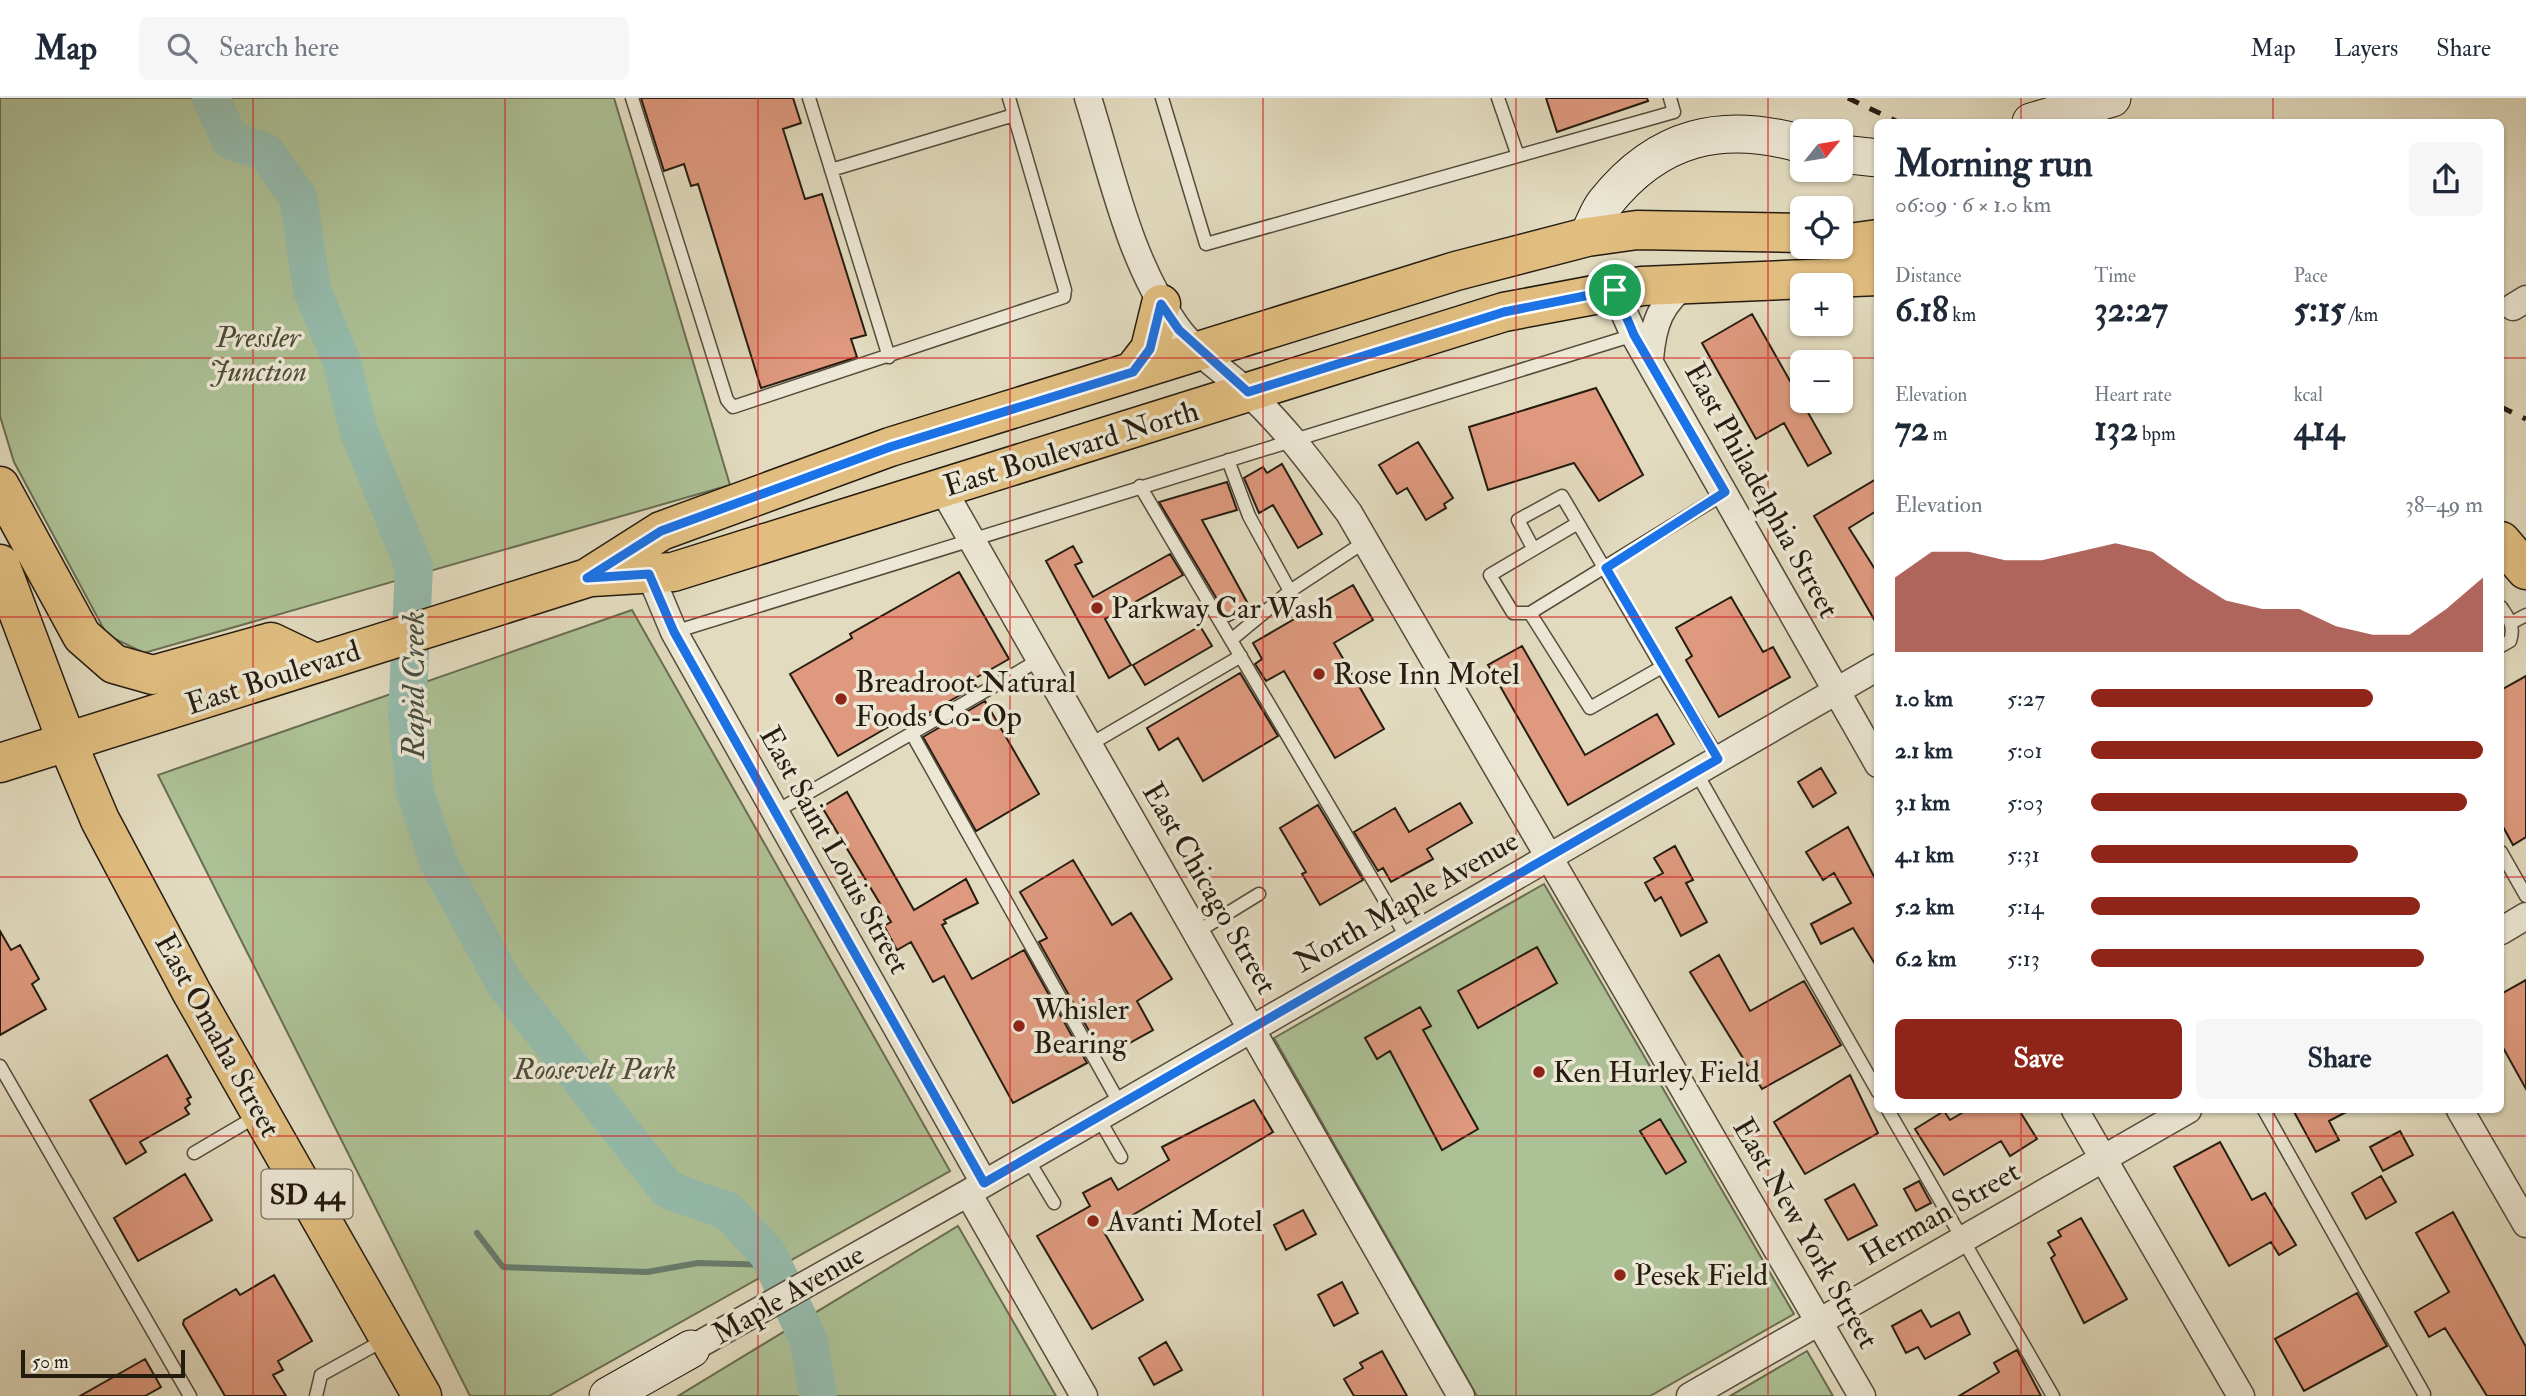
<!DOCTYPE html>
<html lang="en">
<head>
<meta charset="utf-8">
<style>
  :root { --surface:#fff; --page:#f6f6f7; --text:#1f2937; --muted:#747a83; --line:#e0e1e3; --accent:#8f2418 }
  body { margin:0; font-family:"IM FELL Double Pica",serif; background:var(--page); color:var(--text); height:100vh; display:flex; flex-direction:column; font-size:26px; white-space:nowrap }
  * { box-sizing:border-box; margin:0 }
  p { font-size:23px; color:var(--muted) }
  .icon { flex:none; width:38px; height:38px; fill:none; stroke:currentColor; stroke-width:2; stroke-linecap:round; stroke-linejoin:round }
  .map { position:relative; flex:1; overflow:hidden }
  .side { position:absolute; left:1874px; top:21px; width:630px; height:994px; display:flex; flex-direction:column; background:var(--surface); border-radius:10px; box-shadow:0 2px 5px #0004 }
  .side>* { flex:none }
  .needle { width:46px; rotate:60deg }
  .fabs { position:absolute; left:1790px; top:21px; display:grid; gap:14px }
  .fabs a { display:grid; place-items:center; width:63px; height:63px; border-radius:10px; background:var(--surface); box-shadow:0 2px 5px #0004; font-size:35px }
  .scale { position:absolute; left:21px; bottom:18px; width:164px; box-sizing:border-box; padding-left:7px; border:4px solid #251c10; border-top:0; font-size:19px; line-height:24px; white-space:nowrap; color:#251c10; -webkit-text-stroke:5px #ece8d5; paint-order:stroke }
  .pin { position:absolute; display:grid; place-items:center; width:60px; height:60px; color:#fff; margin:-30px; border:4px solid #fff; border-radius:50%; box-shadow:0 2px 7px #0007 }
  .round { display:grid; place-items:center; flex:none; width:74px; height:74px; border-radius:10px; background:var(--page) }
  .summary { display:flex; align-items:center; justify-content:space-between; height:119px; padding:0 21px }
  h1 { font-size:38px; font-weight:700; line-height:52px }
  .figures { display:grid; grid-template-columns:repeat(3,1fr); gap:10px; height:119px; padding:7px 21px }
  .figures div { display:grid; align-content:center }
  .figures b { font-size:35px; font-weight:700 }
  .figures small { font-size:19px; font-weight:400 }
  .figures p { font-size:19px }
  .chart { height:196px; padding:14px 21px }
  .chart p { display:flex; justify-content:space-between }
  .chart svg { width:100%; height:126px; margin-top:7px; fill:var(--accent); opacity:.7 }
  .action { display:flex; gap:14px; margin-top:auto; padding:14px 21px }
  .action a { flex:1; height:80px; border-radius:10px; background:var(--accent); color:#fff; font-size:28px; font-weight:700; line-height:80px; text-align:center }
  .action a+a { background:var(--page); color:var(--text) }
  ul { padding:0 21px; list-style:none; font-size:23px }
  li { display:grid; grid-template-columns:112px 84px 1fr; align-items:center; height:52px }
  li i { height:18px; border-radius:9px; background:var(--accent) }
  header { display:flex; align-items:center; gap:42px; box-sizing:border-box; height:98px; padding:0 35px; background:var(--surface); border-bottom:2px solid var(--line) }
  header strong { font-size:33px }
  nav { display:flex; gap:38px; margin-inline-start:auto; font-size:24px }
  .search { width:490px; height:63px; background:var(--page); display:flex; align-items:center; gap:18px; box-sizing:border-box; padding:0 24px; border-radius:10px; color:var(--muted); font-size:26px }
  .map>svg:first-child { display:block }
  .green { fill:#adc196; stroke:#696e53; stroke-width:2 }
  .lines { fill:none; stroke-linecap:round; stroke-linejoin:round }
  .stream { stroke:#687c6e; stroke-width:6 }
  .river { stroke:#95bcad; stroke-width:38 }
  .building { fill:#de997e; stroke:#251c10; stroke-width:2 }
  .lane-casing { stroke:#544c3c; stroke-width:15 }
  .street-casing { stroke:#544c3c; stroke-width:29 }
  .secondary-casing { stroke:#251c10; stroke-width:39 }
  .primary-casing { stroke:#251c10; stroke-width:41 }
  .lane { stroke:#ece8d5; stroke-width:12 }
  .street { stroke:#ece8d5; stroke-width:26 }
  .secondary { stroke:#ece8d5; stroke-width:37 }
  .primary { stroke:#e1be80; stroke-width:38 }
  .rail { stroke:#251c10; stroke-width:5; stroke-dasharray:12 12; stroke-linecap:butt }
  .route-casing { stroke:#fff; stroke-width:14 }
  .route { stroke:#1a73e8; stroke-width:9 }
  .grid { fill:none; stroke:#d62828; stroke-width:2; stroke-opacity:0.55 }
  .poi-dot { fill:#8f2418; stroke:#ece8d5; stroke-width:2.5 }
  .labels { text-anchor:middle; stroke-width:7; stroke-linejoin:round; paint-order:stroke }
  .shield { fill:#ece8d5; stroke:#61594b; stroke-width:2 }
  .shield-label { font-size:28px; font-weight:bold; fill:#251c10 }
  .park-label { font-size:30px; font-style:italic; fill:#4e4e38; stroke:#ece8d5 }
  .street-label { font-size:30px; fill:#251c10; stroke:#ece8d5 }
  .poi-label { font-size:30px; fill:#251c10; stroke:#ece8d5; text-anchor:start }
  .water-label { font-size:32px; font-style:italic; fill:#474c3f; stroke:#ece8d5 }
</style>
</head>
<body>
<header>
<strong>Map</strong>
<div class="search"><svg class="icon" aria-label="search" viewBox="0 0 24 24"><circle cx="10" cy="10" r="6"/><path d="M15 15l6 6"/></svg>Search here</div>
<nav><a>Map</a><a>Layers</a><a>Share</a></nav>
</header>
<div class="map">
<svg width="2526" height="1298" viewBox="0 0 2526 1298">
  <rect width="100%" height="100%" fill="#e2dbbf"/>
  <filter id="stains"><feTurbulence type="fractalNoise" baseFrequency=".00286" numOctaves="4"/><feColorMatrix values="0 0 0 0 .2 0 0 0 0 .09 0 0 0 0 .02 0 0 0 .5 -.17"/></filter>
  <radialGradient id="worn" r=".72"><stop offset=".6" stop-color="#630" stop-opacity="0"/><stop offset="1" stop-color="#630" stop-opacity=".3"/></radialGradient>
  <path class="green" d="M0,0H614L730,387L144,555L107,537L14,364L0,318Z
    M632,512L950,1073L549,1298H470L158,677Z
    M1544,786L1794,1216L1650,1298H1477L1274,940Z
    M958,1128L1056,1298H678Z
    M1807,1253L1833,1298H1730Z"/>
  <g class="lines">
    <path class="stream" d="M477,1135L503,1169L647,1174L698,1165L773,1167"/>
    <path class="river" d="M211,0L230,42L266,54L298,99L312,192L341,262L359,334L414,469L407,619L415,694L439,765L505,886L668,1092L728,1113L768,1156L809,1243L818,1298"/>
  </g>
  <path class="building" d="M641,0H793L801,25L783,31L805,101L822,96L866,237L851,241L857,259L761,290L698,86L691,88L684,66L664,73Z
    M1546,0H1647L1648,3L1557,34Z
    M1752,216L1831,355L1808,368L1784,325L1756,341L1702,245Z
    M1596,290L1643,377L1599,403L1574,365L1488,392L1469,329Z
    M1418,344L1453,400L1444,406L1446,410L1426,422L1407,390L1397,396L1379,367Z
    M1282,366L1322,436L1298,450L1273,407L1259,415L1244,380L1263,369L1267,375Z
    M1878,380V412L1849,430L1878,476V528L1814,418Z
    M1227,384L1237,412L1202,422L1247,504L1244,506L1243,516L1230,523L1159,404Z
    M1073,448L1082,464L1075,467L1093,499L1170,456L1183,477L1105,521L1131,567L1109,580L1046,463Z
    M959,474L1009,561L972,582L976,588L913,624L909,617L838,658L790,576L852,540L850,536Z
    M1353,487L1373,522L1334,545L1384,631L1335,660L1284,573L1266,583L1255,566L1262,561L1253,545Z
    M1731,499L1763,554L1773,549L1790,579L1719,619L1686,562L1692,558L1676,530Z
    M1200,528L1212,548L1145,587L1133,567Z
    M1522,548L1585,657L1657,616L1674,646L1568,707L1488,567Z
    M1240,575L1278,638L1203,683L1178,640L1159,652L1147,630Z
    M2526,578V739L2513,747L2501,725V592Z
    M985,603L1039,696L976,733L923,639Z
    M1821,670L1836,695L1813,709L1798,684Z
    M847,694L914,812L966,781L978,805L944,822L946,825L942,827L972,881L1024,852L1087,965L1013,1005L944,878L933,884L911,844L897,852L884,828L891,824L822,709Z
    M1460,705L1472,725L1427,751L1433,761L1391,784L1383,770L1378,773L1354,734L1395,710L1409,734Z
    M1318,707L1363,782L1320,807L1302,776L1306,774L1280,730Z
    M1848,729L1878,786V871L1853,830L1821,846L1811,826L1851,805L1834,775L1823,782L1806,754Z
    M1675,748L1693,782L1686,785L1707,824L1681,838L1661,799L1655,803L1645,785L1663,775L1654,760Z
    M1073,762L1112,827L1131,815L1172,881L1137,903L1153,932L1108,957L1106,954L1102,956L1039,844L1047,840L1020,794Z
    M0,833L11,852L20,847L39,881L32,886L46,911L0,937Z
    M1537,849L1557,885L1478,930L1458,893Z
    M1719,857L1750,913L1804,883L1841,947L1762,991L1690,874Z
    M2526,882V991L2501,946V896Z
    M1420,909L1431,928L1423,932L1478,1031L1442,1052L1390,953L1377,961L1365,940Z
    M167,957L191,999L187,1001L190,1006L185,1010L189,1016L140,1044L146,1054L126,1066L90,1002Z
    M1850,977L1878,1035L1805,1076L1774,1024Z
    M1254,1002L1273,1034L1104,1134L1143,1202L1092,1231L1037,1138L1090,1108L1083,1095L1111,1080L1118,1092L1169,1062L1162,1049Z
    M1967,1012H2019L2037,1041L2010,1058L2001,1043L1944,1077L1915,1031L1944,1013L1950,1022Z
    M2293,1012H2350L2329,1023L2339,1042L2316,1054Z
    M1660,1021L1686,1064L1666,1076L1640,1033Z
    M2400,1033L2413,1057L2383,1073L2370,1049Z
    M2220,1044L2252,1102L2265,1095L2296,1147L2279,1157L2271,1144L2229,1168L2174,1069Z
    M185,1076L212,1122L138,1163L114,1120Z
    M2381,1078L2396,1104L2366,1121L2352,1095Z
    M1919,1083L1931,1105L1916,1113L1904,1091Z
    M1854,1086L1877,1127L1848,1142L1825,1102Z
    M1303,1112L1316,1136L1286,1152L1274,1127Z
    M2453,1114L2526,1249V1298H2487L2445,1230L2429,1239L2415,1214L2449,1194L2416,1135Z
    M2081,1120L2127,1201L2084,1225L2051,1160L2055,1157L2048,1145L2061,1138L2058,1133Z
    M274,1177L312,1243L278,1263L283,1272L273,1277L286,1298H225L183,1226L184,1222L236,1191L240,1197Z
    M1342,1184L1358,1215L1334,1228L1318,1197Z
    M2357,1195L2387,1248L2304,1293L2275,1241Z
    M1921,1212L1931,1229L1959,1214L1970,1236L1925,1261L1918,1249L1906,1255L1892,1228Z
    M1166,1244L1182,1272L1154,1287L1139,1260Z
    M2017,1252L2041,1298H1959L1999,1274L1994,1265Z
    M1382,1253L1407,1298H1354L1344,1281L1363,1270L1360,1265Z
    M145,1261L161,1289L145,1298H80Z"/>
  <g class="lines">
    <defs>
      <path id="lane" d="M632,0L727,302L733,309L1064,199L1065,192L1009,0
        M809,0L889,259
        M1162,0L1206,146L1674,14L1670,0
        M1498,0L1518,58
        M831,72L1014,17
        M1228,362L1249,418L1290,493L1231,542
        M1140,388L1407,840
        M1533,450L1518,422L1562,398L1578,425
        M1290,493L1366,443
        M2501,509C2509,521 2515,528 2510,543L2501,548
        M1530,515H1513L1490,477L1578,425L1662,569L1590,610L1530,515L1725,395
        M2511,525L2526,517
        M674,534L1634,237
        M1662,569L1719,661
        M912,636L1120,1006
        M1089,647L1241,558
        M1696,674L1878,994
        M775,714L1039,562
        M2501,754L2526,798
        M1197,834L1259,796
        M0,968L190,1298
        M1888,1012L2053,1298
        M2264,1012L2424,1296
        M1098,1019L1121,1059
        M194,1055L257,1018
        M1027,1060L1054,1105
        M316,1298L321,1277L386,1241"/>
      <path id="street" d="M1088,0C1112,76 1129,162 1176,228C1194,254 1223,272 1246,293C1286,329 1317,373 1349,415L1862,1298
        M1614,192L1634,237L1878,666
        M2513,209L2526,201
        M1650,261C1653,226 1660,205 1689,184
        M942,390L1461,1298
        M643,460L674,534L984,1085
        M2501,833L2526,818
        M2075,1012L2241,1298
        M2460,1012L2526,1126
        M968,1095L1084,1298
        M691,1251L968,1095L1878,569
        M1690,1298L2188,1012"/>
      <path id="secondary" d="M2031,24L2112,0
        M1841,56L1878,60
        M1587,139C1594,128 1597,115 1605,105C1658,38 1722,23 1802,46
        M608,1298L691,1251"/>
      <path id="primary" d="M1841,146L1878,141
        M1133,273L1150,251L1161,206
        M0,388L82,538L114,566L153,577L271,544L315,565
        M2501,443L2526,472
        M0,466L67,644L100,722L192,895L422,1298
        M592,479L673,474L1504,214L1642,188L1878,178
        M0,665L587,480L661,433L890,349L1456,173L1587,139L1637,132L1802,135"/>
    </defs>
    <use href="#lane" class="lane-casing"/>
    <use href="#street" class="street-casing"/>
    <use href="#secondary" class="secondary-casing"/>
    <use href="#primary" class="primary-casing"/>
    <use href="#lane" class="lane"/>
    <use href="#street" class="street"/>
    <use href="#secondary" class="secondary"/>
    <use href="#primary" class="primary"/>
    <path class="rail" d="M1848,0L1898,24
      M2501,309L2526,321"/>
  </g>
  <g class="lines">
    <defs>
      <path id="route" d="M1615,192L1634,237L1725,394L1606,470L1718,661L984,1085L674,534L649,476L587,480L661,433L890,349L1133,274L1150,251L1161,206L1179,232L1248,294L1504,214Z"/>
    </defs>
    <use href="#route" class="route-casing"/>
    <use href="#route" class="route"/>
  </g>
  <path class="grid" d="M253,0V1298M505,0V1298M758,0V1298M1010,0V1298M1263,0V1298M1516,0V1298M1768,0V1298M2021,0V24M2273,0V24M0,260H1878M2501,260H2526M0,519H1878M2501,519H2526M0,779H1878M2501,779H2526M2021,1012V1298M2273,1012V1298M0,1038H2526"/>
  <g class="poi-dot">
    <circle cx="1097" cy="510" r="7"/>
    <circle cx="1319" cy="576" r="7"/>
    <circle cx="841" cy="601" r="7"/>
    <circle cx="1019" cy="928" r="7"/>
    <circle cx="1539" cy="974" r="7"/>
    <circle cx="1093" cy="1123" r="7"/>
    <circle cx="1620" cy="1177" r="7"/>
  </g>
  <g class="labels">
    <rect class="shield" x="261.5" y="1071.5" width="91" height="49" rx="5"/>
    <g class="shield-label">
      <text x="307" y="1106">SD 44</text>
    </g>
    <g class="park-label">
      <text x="258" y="249">Pressler<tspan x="258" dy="34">Junction</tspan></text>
      <text x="595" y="981">Roosevelt Park</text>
    </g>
    <g class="street-label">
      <text transform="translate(1071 350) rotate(-17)" y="10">East Boulevard North</text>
      <text transform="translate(1762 392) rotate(61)" y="10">East Philadelphia Street</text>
      <text transform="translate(273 579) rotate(-18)" y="10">East Boulevard</text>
      <text transform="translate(835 752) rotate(61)" y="10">East Saint Louis Street</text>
      <text transform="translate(1210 790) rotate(60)" y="10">East Chicago Street</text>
      <text transform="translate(1406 803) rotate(-30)" y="10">North Maple Avenue</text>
      <text transform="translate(218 937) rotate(61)" y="10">East Omaha Street</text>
      <text transform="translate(1940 1115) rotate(-30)" y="10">Herman Street</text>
      <text transform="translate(1806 1135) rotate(60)" y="10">East New York Street</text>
      <text transform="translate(788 1196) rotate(-30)" y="10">Maple Avenue</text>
    </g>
    <g class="poi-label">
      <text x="1111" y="520">Parkway Car Wash</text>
      <text x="1333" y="586">Rose Inn Motel</text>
      <text x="855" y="594">Breadroot Natural<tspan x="855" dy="34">Foods Co-Op</tspan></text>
      <text x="1033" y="921">Whisler<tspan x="1033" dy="34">Bearing</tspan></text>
      <text x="1553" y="984">Ken Hurley Field</text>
      <text x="1107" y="1133">Avanti Motel</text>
      <text x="1634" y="1187">Pesek Field</text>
    </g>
    <g class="water-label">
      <text transform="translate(413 587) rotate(-90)" y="11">Rapid Creek</text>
    </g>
  </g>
  <rect width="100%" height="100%" filter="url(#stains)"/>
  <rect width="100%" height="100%" fill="url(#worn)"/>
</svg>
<div class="fabs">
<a><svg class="needle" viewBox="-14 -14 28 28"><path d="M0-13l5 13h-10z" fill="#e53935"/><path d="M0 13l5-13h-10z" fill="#747a83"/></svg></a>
<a><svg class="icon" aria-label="locate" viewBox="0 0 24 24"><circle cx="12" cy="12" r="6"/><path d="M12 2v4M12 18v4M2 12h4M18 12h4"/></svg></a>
<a>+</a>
<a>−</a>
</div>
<div class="scale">50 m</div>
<div class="pin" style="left:1615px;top:192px;background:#1e9e55"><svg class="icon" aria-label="arrive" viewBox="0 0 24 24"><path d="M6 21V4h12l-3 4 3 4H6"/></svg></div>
<section class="side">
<div class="summary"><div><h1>Morning run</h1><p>06:09 · 6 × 1.0 km</p></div><a class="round"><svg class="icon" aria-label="share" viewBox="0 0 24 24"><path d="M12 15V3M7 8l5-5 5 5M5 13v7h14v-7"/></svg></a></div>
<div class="figures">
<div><p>Distance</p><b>6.18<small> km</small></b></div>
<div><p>Time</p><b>32:27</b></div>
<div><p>Pace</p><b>5:15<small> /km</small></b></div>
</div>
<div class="figures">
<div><p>Elevation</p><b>72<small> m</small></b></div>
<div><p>Heart rate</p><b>132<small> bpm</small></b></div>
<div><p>kcal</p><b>414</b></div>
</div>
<div class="chart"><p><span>Elevation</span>38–49 m</p>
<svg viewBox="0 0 160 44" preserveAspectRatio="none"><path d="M0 44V18L10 9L20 9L30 12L40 12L50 9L60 6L70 9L80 18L90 26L100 29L110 29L120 35L130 38L140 38L150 29L160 18V44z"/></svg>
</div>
<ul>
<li><b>1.0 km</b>5:27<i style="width:72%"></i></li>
<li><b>2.1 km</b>5:01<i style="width:100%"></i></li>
<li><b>3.1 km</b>5:03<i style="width:96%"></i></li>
<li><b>4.1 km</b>5:31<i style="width:68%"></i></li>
<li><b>5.2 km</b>5:14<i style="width:84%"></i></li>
<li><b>6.2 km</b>5:13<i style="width:85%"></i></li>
</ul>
<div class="action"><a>Save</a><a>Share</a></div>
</section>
</div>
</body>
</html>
